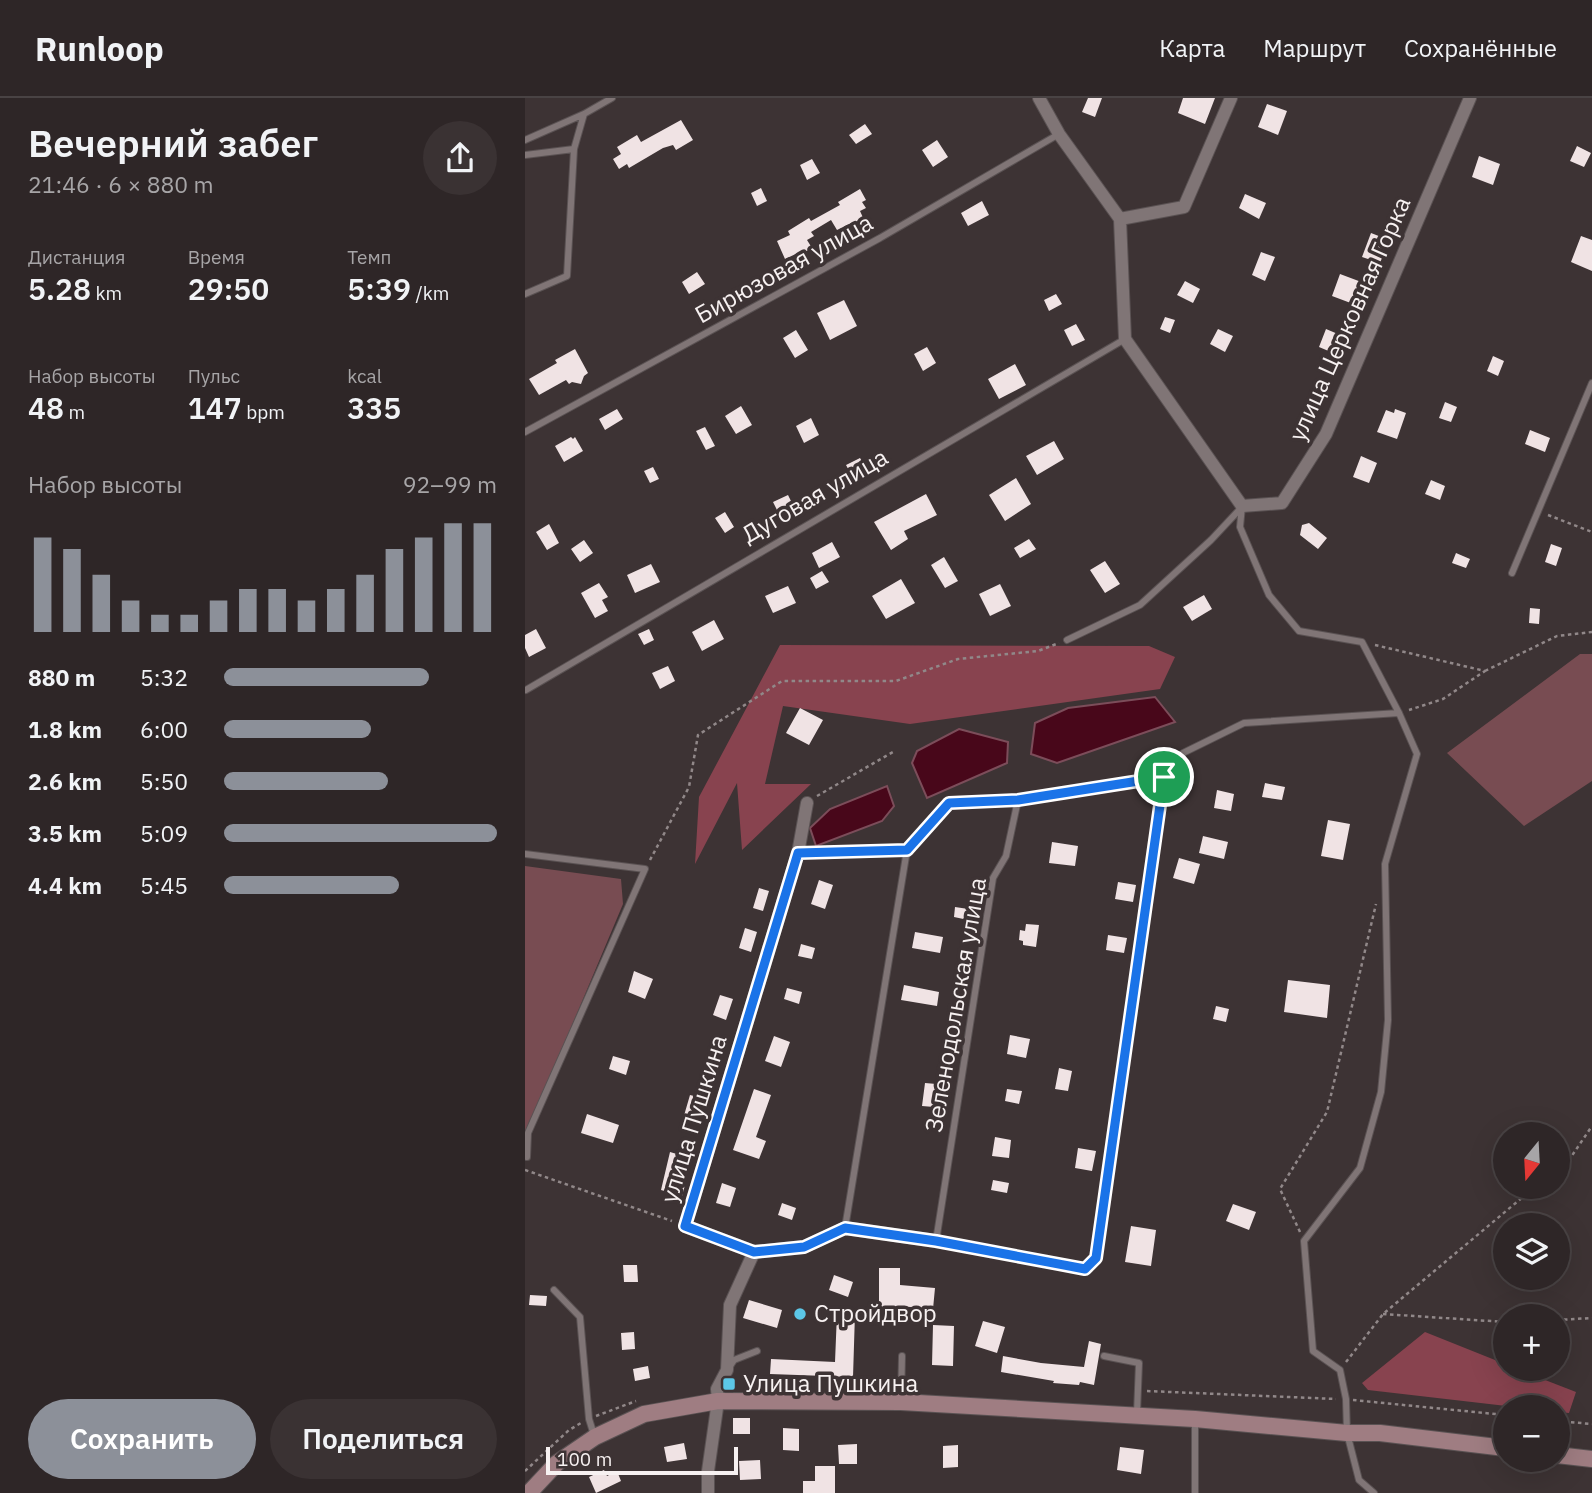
<!DOCTYPE html>
<html lang="ru">
<head>
<meta charset="utf-8">
<style>
  :root { --surface:#2e2627; --page:#3a3233; --text:#f1f3f6; --muted:#a7a5a7; --line:#494344; --accent:#8c9099 }
  body { margin:0; font-family:"IBM Plex Sans",sans-serif; background:var(--page); color:var(--text); height:100vh; display:flex; flex-direction:column; font-size:26px; white-space:nowrap }
  * { box-sizing:border-box; margin:0 }
  p { font-size:23px; color:var(--muted) }
  .icon { flex:none; width:38px; height:38px; fill:none; stroke:currentColor; stroke-width:2; stroke-linecap:round; stroke-linejoin:round }
  .map { position:relative; flex:1; overflow:hidden }
  .drawer { display:flex; flex-direction:column; background:var(--surface); width:525px }
  .drawer>* { flex:none }
  .needle { width:46px; rotate:198deg }
  .controls { position:absolute; left:968px; top:1024px; display:grid; gap:14px }
  .controls a { display:grid; place-items:center; width:77px; height:77px; border-radius:50%; background:var(--surface); box-shadow:0 7px 28px #0002,0 0 0 2px var(--line); font-size:35px }
  .scale { position:absolute; left:21px; bottom:18px; width:192px; box-sizing:border-box; padding-left:7px; border:4px solid #f7f1f1; border-top:0; font-size:19px; line-height:24px; white-space:nowrap; color:#f7f1f1; -webkit-text-stroke:5px #3d3334; paint-order:stroke }
  .pin { position:absolute; display:grid; place-items:center; width:60px; height:60px; color:#fff; margin:-30px; border:4px solid #fff; border-radius:50%; box-shadow:0 2px 7px #0007 }
  .round { display:grid; place-items:center; flex:none; width:74px; height:74px; border-radius:37px; background:var(--page) }
  .overview { display:flex; align-items:center; justify-content:space-between; height:119px; padding:0 28px }
  h1 { font-size:38px; font-weight:600; line-height:52px }
  .figures { display:grid; grid-template-columns:repeat(3,1fr); gap:10px; height:119px; padding:7px 28px }
  .figures div { display:grid; align-content:center }
  .figures b { font-size:30px; font-weight:600 }
  .figures small { font-size:19px; font-weight:400 }
  .figures p { font-size:19px }
  .chart { height:196px; padding:14px 28px }
  .chart p { display:flex; justify-content:space-between }
  .chart svg { width:100%; height:126px; margin-top:7px; stroke:var(--accent); stroke-width:6 }
  .cta { display:flex; gap:14px; margin-top:auto; padding:14px 28px }
  .cta a { flex:1; height:80px; border-radius:42px; background:var(--accent); color:#fff; font-size:28px; font-weight:600; line-height:80px; text-align:center }
  .cta a+a { background:var(--page); color:var(--text) }
  ul { padding:0 28px; list-style:none; font-size:23px }
  li { display:grid; grid-template-columns:112px 84px 1fr; align-items:center; height:52px }
  li i { height:18px; border-radius:9px; background:var(--accent) }
  header { display:flex; align-items:center; gap:42px; box-sizing:border-box; height:98px; padding:0 35px; background:var(--surface); border-bottom:2px solid var(--line) }
  header strong { font-size:33px }
  nav { display:flex; gap:38px; margin-inline-start:auto; font-size:24px }
  main { display:flex; flex:1; min-height:0 }
  .map>svg:first-child { display:block }
  .green { fill:#784c52 }
  .forest { fill:#88434f }
  .water { fill:#48071a; stroke:#7c4d5a; stroke-width:2 }
  .building { fill:#f0e3e4 }
  .lines { fill:none; stroke-linecap:round; stroke-linejoin:round }
  .service-casing { stroke:#5a5253; stroke-width:8 }
  .minor-casing { stroke:#5a5253; stroke-width:14 }
  .secondary-casing { stroke:#5a5253; stroke-width:18 }
  .path { stroke:#918889; stroke-width:2.5; stroke-dasharray:3.5 3.5; stroke-linecap:butt }
  .service { stroke:#807576; stroke-width:6 }
  .minor { stroke:#807576; stroke-width:12 }
  .secondary { stroke:#9f7d82; stroke-width:16 }
  .route-casing { stroke:#fff; stroke-width:14 }
  .route { stroke:#1a73e8; stroke-width:9 }
  .poi-dot { fill:#5cc7e7; stroke:#3d3334; stroke-width:2.5 }
  .labels { text-anchor:middle; stroke-width:7; stroke-linejoin:round; paint-order:stroke }
  .street-label { font-size:24px; fill:#f7f1f1; stroke:#3d3334 }
  .poi-label { font-size:24px; fill:#f7f1f1; stroke:#3d3334; text-anchor:start }
</style>
</head>
<body>
<header>
<strong>Runloop</strong>
<nav><a>Карта</a><a>Маршрут</a><a>Сохранённые</a></nav>
</header>
<main>
<section class="drawer">
<div class="overview"><div><h1>Вечерний забег</h1><p>21:46 · 6 × 880 m</p></div><a class="round"><svg class="icon" aria-label="share" viewBox="0 0 24 24"><path d="M12 15V3M7 8l5-5 5 5M5 13v7h14v-7"/></svg></a></div>
<div class="figures">
<div><p>Дистанция</p><b>5.28<small> km</small></b></div>
<div><p>Время</p><b>29:50</b></div>
<div><p>Темп</p><b>5:39<small> /km</small></b></div>
</div>
<div class="figures">
<div><p>Набор высоты</p><b>48<small> m</small></b></div>
<div><p>Пульс</p><b>147<small> bpm</small></b></div>
<div><p>kcal</p><b>335</b></div>
</div>
<div class="chart"><p><span>Набор высоты</span>92–99 m</p>
<svg viewBox="0 0 160 44" preserveAspectRatio="none"><path d="M5 44V11M15 44V15M25 44V24M35 44V33M45 44V38M55 44V38M65 44V33M75 44V29M85 44V29M95 44V33M105 44V29M115 44V24M125 44V15M135 44V11M145 44V6M155 44V6"/></svg>
</div>
<ul>
<li><b>880 m</b>5:32<i style="width:75%"></i></li>
<li><b>1.8 km</b>6:00<i style="width:54%"></i></li>
<li><b>2.6 km</b>5:50<i style="width:60%"></i></li>
<li><b>3.5 km</b>5:09<i style="width:100%"></i></li>
<li><b>4.4 km</b>5:45<i style="width:64%"></i></li>
</ul>
<div class="cta"><a>Сохранить</a><a>Поделиться</a></div>
</section>
<div class="map">
<svg width="1067" height="1395" viewBox="0 0 1067 1395">
  <rect width="100%" height="100%" fill="#3d3334"/>
  <path class="green" d="M1055,556H1067V683L999,728L922,655Z
    M0,768L96,781L98,806L0,1039Z"/>
  <path class="forest" d="M255,547L624,548L650,559L635,591L385,626L258,608L240,686H286L217,752L212,685L170,766L174,699Z
    M900,1234L980,1266V1270L992,1271L1051,1294L1044,1315L1033,1314L1032,1309H990L843,1292L837,1285Z"/>
  <path class="water" d="M630,599L650,624L532,665L506,656L510,625L543,610Z
    M434,631L483,644L482,665L402,700L387,665L392,653Z
    M362,688L369,708L357,723L291,748L285,730L305,711Z"/>
  <path class="building" d="M563,0H577L570,19L557,14Z
    M658,0H690L680,26L653,15Z
    M742,6L762,13L753,37L733,29Z
    M156,22L168,42L151,52L148,47L138,50L104,70L102,66L94,71L88,61L96,56L92,49L112,37L116,44Z
    M340,26L347,36L331,46L324,37Z
    M412,42L423,59L408,69L397,52Z
    M1052,48L1066,55L1059,69L1045,63Z
    M954,58L975,66L968,87L947,79Z
    M287,61L295,75L282,82L275,67Z
    M236,90L242,103L232,108L226,95Z
    M335,91L341,102L337,104L341,110L335,113L340,124L329,130L326,125L312,132L306,122L286,134L289,138L282,142L287,150L276,156L275,154L260,161L252,143L265,137L263,133L284,120L286,123L315,107L313,104Z
    M720,96L741,105L734,121L714,110Z
    M457,103L464,117L443,128L436,115Z
    M846,135L864,142L855,165L837,159Z
    M1056,138L1067,142V173L1046,164Z
    M736,154L750,159L740,183L727,177Z
    M172,174L180,186L164,196L157,184Z
    M815,176L839,185L831,207L807,198Z
    M660,183L675,191L668,205L652,197Z
    M531,196L537,206L524,213L519,202Z
    M319,202L332,228L305,242L292,215Z
    M640,219L650,222L645,235L635,231Z
    M551,226L560,242L547,248L539,232Z
    M693,231L708,238L700,254L685,246Z
    M801,231L820,239L813,257L794,249Z
    M271,232L283,252L270,260L258,240Z
    M402,249L411,265L398,273L389,256Z
    M50,251L63,275L59,278L56,286L47,284L44,286L41,282L14,297L4,281L32,265L30,262Z
    M968,258L979,263L973,278L962,273Z
    M490,266L501,287L474,301L463,281Z
    M920,304L932,309L926,324L914,320Z
    M216,308L227,327L211,336L200,318Z
    M92,311L98,321L80,332L74,321Z
    M870,311L881,315L872,341L852,334L861,312L869,315Z
    M286,320L294,337L279,345L271,328Z
    M180,329L190,348L181,352L171,333Z
    M1005,332L1025,340L1020,354L1000,346Z
    M46,339L48,341L50,339L58,353L39,364L30,348Z
    M529,343L539,361L512,377L501,358Z
    M836,358L852,365L844,385L828,379Z
    M335,360L344,375L329,382L321,367Z
    M128,369L134,381L125,385L119,373Z
    M491,380L506,406L480,423L464,397Z
    M906,382L920,388L915,402L900,396Z
    M401,396L412,417L379,433L383,441L366,452L349,424Z
    M263,397L269,409L254,416L248,404Z
    M200,414L209,429L200,435L190,420Z
    M784,425L802,440L793,451L775,437L777,427Z
    M24,426L34,445L22,452L11,434Z
    M504,441L511,451L495,460L489,450Z
    M59,442L68,455L55,464L46,451Z
    M307,444L315,459L294,470L287,455Z
    M1026,446L1037,450L1031,468L1020,464Z
    M931,455L945,461L941,470L927,465Z
    M419,459L433,483L420,490L406,467Z
    M580,463L595,486L580,495L565,472Z
    M126,466L135,484L110,495L102,477Z
    M297,473L304,484L291,491L285,480Z
    M376,481L390,505L361,521L347,498Z
    M74,485L83,499L77,502L83,513L70,520L56,495Z
    M475,486L486,508L465,518L454,496Z
    M263,488L271,505L248,515L240,498Z
    M679,497L687,511L667,523L658,509Z
    M1005,510L1015,511L1014,526L1004,525Z
    M189,522L199,541L177,553L167,534Z
    M11,531L21,550L4,559L0,550V537Z
    M124,531L129,542L119,547L113,536Z
    M143,568L150,583L135,591L127,575Z
    M275,610L298,622L284,647L261,635Z
    M740,685L760,689L757,702L737,699Z
    M692,692L709,696L706,713L689,710Z
    M803,722L825,726L818,762L796,758Z
    M678,738L703,744L699,761L674,755Z
    M527,744L553,748L550,768L524,765Z
    M654,760L675,766L669,786L648,780Z
    M294,782L308,787L300,811L286,806Z
    M593,784L611,787L608,804L590,801Z
    M234,790L244,793L238,813L228,810Z
    M430,809L450,812L448,823L429,819Z
    M501,826L514,827L511,849L498,847V843L494,842L495,832L500,833Z
    M220,830L232,834L226,854L214,850Z
    M390,834L418,839L415,855L387,850Z
    M583,837L602,840L599,855L581,852Z
    M276,846L290,850L287,861L273,858Z
    M109,873L128,881L120,901L103,894Z
    M763,882L805,887L802,920L759,914Z
    M379,887L414,894L412,908L376,902Z
    M262,890L277,894L274,906L259,901Z
    M195,897L208,901L201,922L188,917Z
    M691,908L704,911L701,924L688,921Z
    M485,937L505,941L501,960L482,956Z
    M249,938L265,944L256,969L240,963Z
    M88,958L105,963L101,977L84,971Z
    M534,970L547,973L543,993L530,991Z
    M400,985L423,987L420,1016L408,1015L409,1009L397,1008Z
    M229,991L246,997L231,1039L241,1043L234,1061L208,1052Z
    M482,991L497,993L494,1006L480,1003Z
    M165,997L181,1001L174,1025L158,1021Z
    M62,1016L94,1027L88,1045L56,1035Z
    M470,1039L486,1042L484,1060L467,1058Z
    M553,1050L571,1053L567,1073L550,1070Z
    M145,1054L162,1059L154,1086L160,1087L157,1098L136,1092Z
    M468,1082L484,1085L482,1095L466,1092Z
    M197,1085L211,1090L205,1109L191,1105Z
    M257,1105L271,1110L267,1122L253,1117Z
    M708,1106L731,1114L724,1132L701,1123Z
    M606,1128L631,1132L626,1168L600,1164Z
    M98,1167H112L113,1184H99Z
    M354,1170H375V1187L410,1190L408,1211L374,1208V1218L354,1210Z
    M309,1177L328,1184L323,1199L304,1192Z
    M5,1197L22,1198L21,1208L4,1207Z
    M224,1202L257,1212L252,1230L218,1220Z
    M312,1215H330L328,1279L245,1276L246,1261L310,1264Z
    M458,1223L480,1229L472,1255L450,1248Z
    M408,1227L429,1228L428,1268L407,1267Z
    M109,1234L110,1251L97,1252L96,1235Z
    M564,1243L576,1246L569,1287L555,1284L554,1287L528,1285L529,1283L476,1274L478,1258L516,1265L559,1269Z
    M123,1268L125,1280L110,1283L108,1271Z
    M208,1320H225V1336H208Z
    M258,1330L274,1331V1353L258,1352Z
    M159,1345L162,1361L142,1364L139,1349Z
    M332,1346V1366H314L313,1347Z
    M433,1347V1369L418,1370V1348Z
    M595,1349L619,1352L616,1376L592,1372Z
    M235,1362L236,1381L215,1382L214,1363Z
    M290,1368H310V1395H278V1383H290Z
    M79,1372L82,1378L92,1373L96,1383L71,1395L64,1379Z"/>
  <g class="lines">
    <defs>
      <path id="service" d="M0,42L59,16
        M49,51L59,16L87,0
        M0,57L49,51L42,178L0,196
        M0,334L355,140L534,36
        M717,408L715,429L744,497L774,533L837,544L874,615L892,656L860,766L863,922L856,994L835,1070L779,1143L788,1253L815,1272L821,1301L822,1335L834,1382L849,1395
        M987,475L1067,285
        M542,542L615,507L686,442L716,410
        M1,592L600,241
        M639,679L493,702L481,758L468,780L411,1143L560,1171L571,1160L639,679L658,655L719,625L874,615
        M0,756L120,771L3,1035L2,1059
        M320,1130L382,752
        M29,1192L55,1219L64,1321L69,1337
        M579,1258L614,1265L612,1315
        M205,1268L209,1262L232,1253
        M376,1302L377,1258
        M670,1324V1395"/>
      <path id="minor" d="M514,0L534,36L595,121L600,241L717,408L757,405L801,336L945,0
        M595,121L659,109L706,0
        M229,1154L279,1149L320,1130L411,1143
        M183,1395V1373L193,1303L192,1291L202,1272L205,1207L229,1154L160,1128L273,755L282,705"/>
      <path id="secondary" d="M1032,1357L1067,1361
        M4,1395L32,1365L70,1339L119,1316L193,1303L376,1304L670,1321L822,1335H855L980,1350"/>
    </defs>
    <use href="#service" class="service-casing"/>
    <use href="#minor" class="minor-casing"/>
    <use href="#secondary" class="secondary-casing"/>
    <path class="path" d="M1023,417L1067,434
      M850,547L960,573L918,601L884,612
      M960,573L1032,538L1067,534
      M292,698L368,654
      M388,745L424,705L483,702
      M287,755L374,753
      M125,762L164,689L173,637L257,583H371L433,561L513,553L534,545
      M1032,1071L1046,1059L1067,1028
      M0,1072L147,1123
      M775,1134L755,1091L802,1014L851,806
      M858,1216L980,1224
      M1032,1222L1067,1220
      M821,1264L858,1216L1011,1088
      M622,1293L811,1301
      M828,1302L980,1317
      M71,1318L111,1303
      M1032,1323L1067,1326
      M0,1373L44,1332L56,1325"/>
    <use href="#service" class="service"/>
    <use href="#minor" class="minor"/>
    <use href="#secondary" class="secondary"/>
  </g>
  <g class="lines">
    <defs>
      <path id="route" d="M639,679L571,1160L560,1171L411,1143L320,1130L279,1149L229,1154L160,1128L273,755L382,752L424,705L493,702Z"/>
    </defs>
    <use href="#route" class="route-casing"/>
    <use href="#route" class="route"/>
  </g>
  <g class="poi-dot">
    <circle cx="275" cy="1216" r="7"/>
    <rect x="197" y="1279" width="14" height="14" rx="3.5"/>
  </g>
  <g class="labels">
    <g class="street-label">
      <text transform="translate(259 171) rotate(-29)" y="8">Бирюзовая улица</text>
      <text transform="translate(825 221) rotate(-66)" y="8">улица Церковная Горка</text>
      <text transform="translate(290 398) rotate(-30)" y="8">Дуговая улица</text>
      <text transform="translate(431 907) rotate(-80)" y="8">Зеленодольская улица</text>
      <text transform="translate(169 1021) rotate(-73)" y="8">улица Пушкина</text>
    </g>
    <g class="poi-label">
      <text x="289" y="1224">Стройдвор</text>
      <text x="218" y="1294">Улица Пушкина</text>
    </g>
  </g>
</svg>
<div class="controls">
<a><svg class="needle" viewBox="-14 -14 28 28"><path d="M0-13l5 13h-10z" fill="#e53935"/><path d="M0 13l5-13h-10z" fill="#a7a5a7"/></svg></a>
<a><svg class="icon" aria-label="layers" viewBox="0 0 24 24"><path d="M12 4l9 5-9 5-9-5zM3 14l9 5 9-5"/></svg></a>
<a>+</a>
<a>−</a>
</div>
<div class="scale">100 m</div>
<div class="pin" style="left:639px;top:679px;background:#1e9e55"><svg class="icon" aria-label="arrive" viewBox="0 0 24 24"><path d="M6 21V4h12l-3 4 3 4H6"/></svg></div>
</div>
</main>
</body>
</html>
